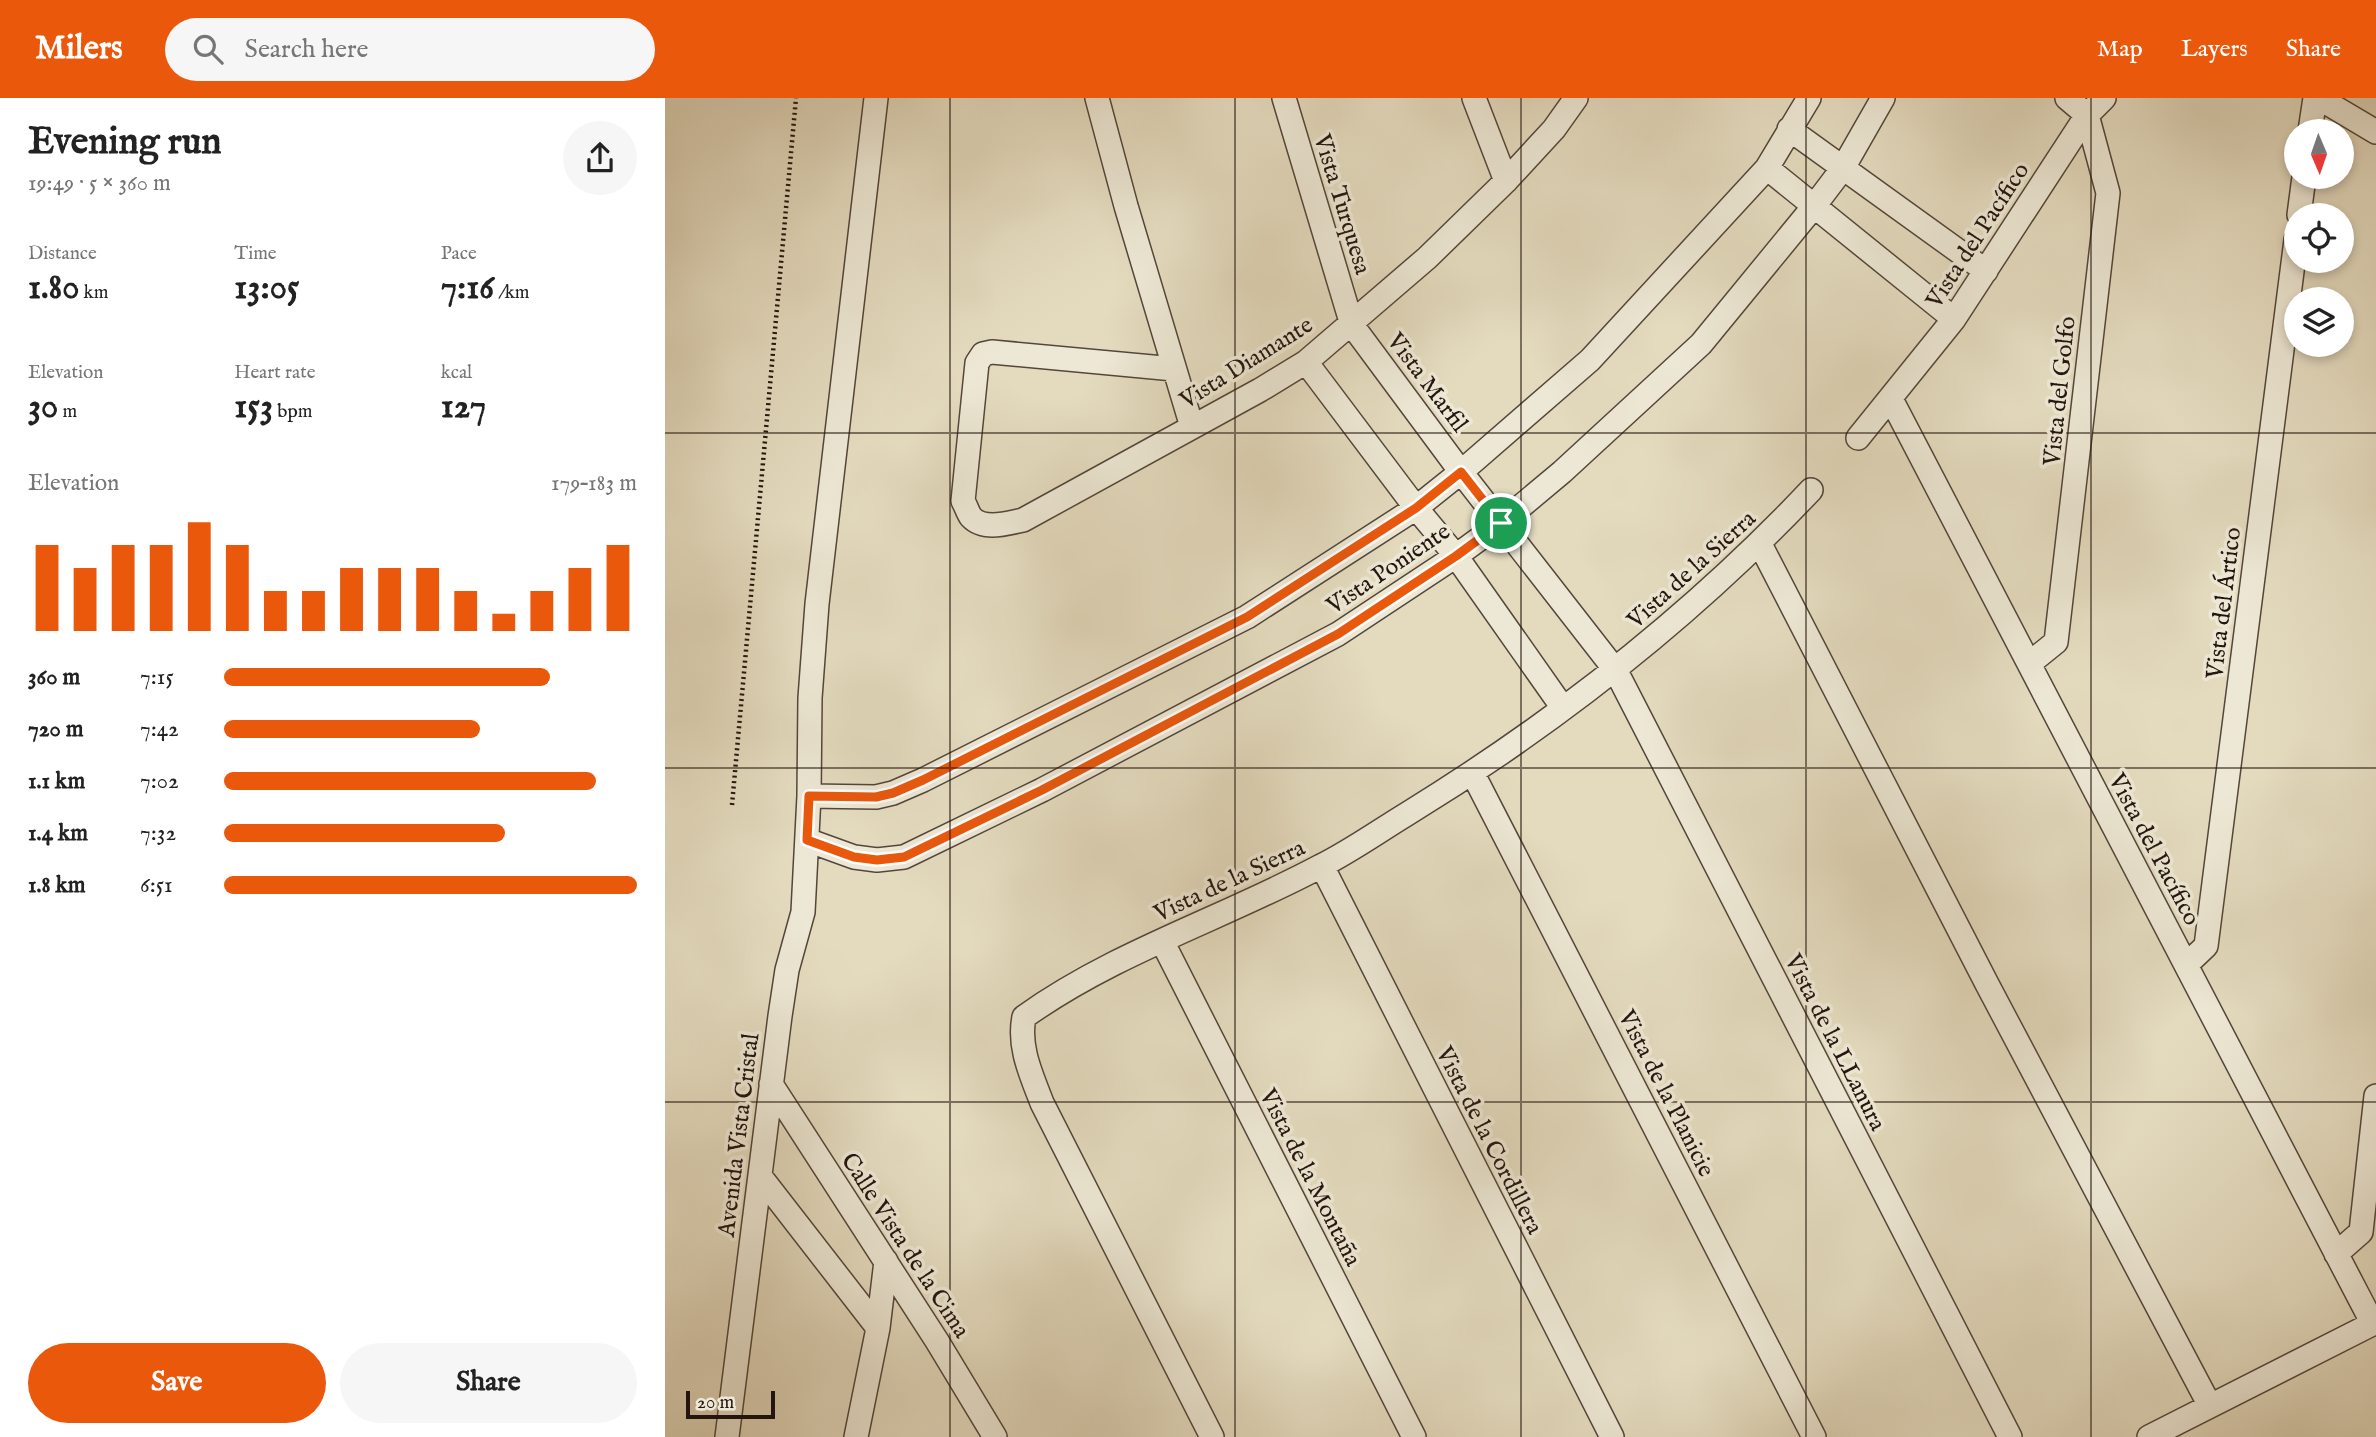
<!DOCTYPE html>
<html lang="en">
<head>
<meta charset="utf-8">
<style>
  :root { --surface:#fff; --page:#f6f6f6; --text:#222; --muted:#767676; --accent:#ea580c }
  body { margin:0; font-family:"IM FELL English",serif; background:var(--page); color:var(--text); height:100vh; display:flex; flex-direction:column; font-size:26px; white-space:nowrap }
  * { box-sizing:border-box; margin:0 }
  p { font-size:23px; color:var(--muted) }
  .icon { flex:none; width:38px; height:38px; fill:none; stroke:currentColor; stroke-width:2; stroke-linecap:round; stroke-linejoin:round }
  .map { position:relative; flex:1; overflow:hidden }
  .details { display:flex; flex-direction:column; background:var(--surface); width:665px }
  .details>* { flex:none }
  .needle { width:46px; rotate:178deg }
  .fabs { position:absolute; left:1619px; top:21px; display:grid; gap:14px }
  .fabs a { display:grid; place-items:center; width:70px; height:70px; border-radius:50%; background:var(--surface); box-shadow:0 4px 10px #0003; font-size:35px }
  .scale { position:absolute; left:21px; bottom:18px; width:89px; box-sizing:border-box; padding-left:7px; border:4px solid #24150f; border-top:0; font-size:19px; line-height:24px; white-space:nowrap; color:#24150f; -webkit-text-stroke:5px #ede8d5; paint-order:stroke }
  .pin { position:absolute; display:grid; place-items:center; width:60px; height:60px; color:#fff; margin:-30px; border:4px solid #fff; border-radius:50%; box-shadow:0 2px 7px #0007 }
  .round { display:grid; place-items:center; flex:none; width:74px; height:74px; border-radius:37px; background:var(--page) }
  .head { display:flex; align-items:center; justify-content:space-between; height:119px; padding:0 28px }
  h1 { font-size:38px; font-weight:700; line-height:52px }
  .figures { display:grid; grid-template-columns:repeat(3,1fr); gap:10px; height:119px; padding:7px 28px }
  .figures div { display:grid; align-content:center }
  .figures b { font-size:35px; font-weight:700 }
  .figures small { font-size:19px; font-weight:400 }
  .figures p { font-size:19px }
  .chart { height:196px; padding:14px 28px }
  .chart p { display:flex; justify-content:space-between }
  .chart svg { width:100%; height:126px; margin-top:7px; stroke:var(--accent); stroke-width:6 }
  .primary-button { display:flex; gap:14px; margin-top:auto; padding:14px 28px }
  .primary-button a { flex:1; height:80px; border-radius:42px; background:var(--accent); color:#fff; font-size:28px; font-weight:700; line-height:80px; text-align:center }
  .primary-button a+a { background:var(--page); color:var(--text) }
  ul { padding:0 28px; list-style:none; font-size:23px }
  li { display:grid; grid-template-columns:112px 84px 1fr; align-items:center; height:52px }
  li i { height:18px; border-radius:9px; background:var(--accent) }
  header { display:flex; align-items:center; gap:42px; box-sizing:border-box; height:98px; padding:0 35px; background:var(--accent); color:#fff }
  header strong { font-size:33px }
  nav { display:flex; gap:38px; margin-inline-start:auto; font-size:24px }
  .search { width:490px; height:63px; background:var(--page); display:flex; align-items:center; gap:18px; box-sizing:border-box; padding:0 24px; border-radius:38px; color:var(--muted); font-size:26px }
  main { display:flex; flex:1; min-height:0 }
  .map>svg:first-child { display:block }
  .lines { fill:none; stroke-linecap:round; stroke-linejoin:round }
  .street-casing { stroke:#54463b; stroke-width:26 }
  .path { stroke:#24150f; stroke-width:4.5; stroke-dasharray:2 3.5; stroke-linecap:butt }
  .street { stroke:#ede8d5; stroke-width:23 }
  .route-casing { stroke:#fff; stroke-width:14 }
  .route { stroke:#ea580c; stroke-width:9 }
  .grid { fill:none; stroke:#24150f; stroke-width:2; stroke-opacity:0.55 }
  .labels { text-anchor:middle; stroke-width:7; stroke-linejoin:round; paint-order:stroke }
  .street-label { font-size:24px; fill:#24150f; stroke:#ede8d5 }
</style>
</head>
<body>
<header>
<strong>Milers</strong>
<div class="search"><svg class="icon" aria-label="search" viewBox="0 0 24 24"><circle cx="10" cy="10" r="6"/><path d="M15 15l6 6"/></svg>Search here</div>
<nav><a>Map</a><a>Layers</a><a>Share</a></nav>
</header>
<main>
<section class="details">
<div class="head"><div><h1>Evening run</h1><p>19:49 · 5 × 360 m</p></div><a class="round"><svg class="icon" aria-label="share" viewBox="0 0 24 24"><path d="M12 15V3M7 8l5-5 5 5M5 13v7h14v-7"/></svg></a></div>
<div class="figures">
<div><p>Distance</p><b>1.80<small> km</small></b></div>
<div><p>Time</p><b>13:05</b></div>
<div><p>Pace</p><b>7:16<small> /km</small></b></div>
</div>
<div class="figures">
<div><p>Elevation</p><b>30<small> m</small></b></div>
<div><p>Heart rate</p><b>153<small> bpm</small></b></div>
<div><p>kcal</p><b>127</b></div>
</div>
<div class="chart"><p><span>Elevation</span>179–183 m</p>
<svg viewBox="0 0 160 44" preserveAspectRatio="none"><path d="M5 44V14M15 44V22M25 44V14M35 44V14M45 44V6M55 44V14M65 44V30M75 44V30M85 44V22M95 44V22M105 44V22M115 44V30M125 44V38M135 44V30M145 44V22M155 44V14"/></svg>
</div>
<ul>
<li><b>360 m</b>7:15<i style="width:79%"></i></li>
<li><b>720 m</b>7:42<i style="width:62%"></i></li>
<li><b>1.1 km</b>7:02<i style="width:90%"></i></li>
<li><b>1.4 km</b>7:32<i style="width:68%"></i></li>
<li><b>1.8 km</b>6:51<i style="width:100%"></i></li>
</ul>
<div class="primary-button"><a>Save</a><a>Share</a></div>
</section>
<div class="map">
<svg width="1711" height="1339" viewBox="0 0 1711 1339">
  <rect width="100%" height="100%" fill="#e4dbbf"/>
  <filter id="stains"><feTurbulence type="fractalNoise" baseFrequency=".00286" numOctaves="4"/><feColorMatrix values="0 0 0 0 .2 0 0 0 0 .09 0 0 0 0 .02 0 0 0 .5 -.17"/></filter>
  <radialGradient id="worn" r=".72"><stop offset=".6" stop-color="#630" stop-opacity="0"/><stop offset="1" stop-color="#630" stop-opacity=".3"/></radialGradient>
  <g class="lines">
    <defs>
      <path id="street" d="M432,0L461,108L527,329
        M619,0L687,227L796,374L951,573L1345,1339
        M809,0L841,83
        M1654,0L1711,34
        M1124,31L1321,173
        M1645,33L1650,0
        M1102,70L1289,221
        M1634,117L1639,79
        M641,264L751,410L791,458L898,610
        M509,271L327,254L318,256L312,265L298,403C301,408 303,415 306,419C319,433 343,425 358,422L595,292L641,264L762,160L841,83L889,31L911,0
        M1226,301L1708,1226
        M1193,340L1289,221L1422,17L1439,0
        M1095,446L1322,886L1545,1308
        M1365,565L1391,544L1443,95L1422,17L1402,0
        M808,676L1149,1339
        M144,698L211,699L228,695L258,682L582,519L751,410L796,374L925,262L1102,70L1144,0
        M142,742L189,759L212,762L239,759L377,692L673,536L791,458L836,425L897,374L1036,246L1150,107L1178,70L1218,0
        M657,768L947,1339
        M497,843L749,1339
        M1521,867L1541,848L1631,142
        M106,986L272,1243L330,1339
        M95,1078L213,1230
        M1671,1156L1696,1134L1711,998
        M62,1339L115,918L122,872L138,814L144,698L145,600L152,506L211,0
        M191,1339L213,1230L221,1163
        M547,1339L377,1005C366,976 353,949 359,919C450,854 559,820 656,768C686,753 714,733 742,716C890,625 1027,518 1146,392
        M1484,1339L1711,1224"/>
    </defs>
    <use href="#street" class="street-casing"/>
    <path class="path" d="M67,707L131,0"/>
    <use href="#street" class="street"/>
  </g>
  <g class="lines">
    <defs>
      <path id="route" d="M796,374L836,425L791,458L673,536L377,692L239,759L212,762L189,759L142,742L144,698L211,699L228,695L258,682L582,519L751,410Z"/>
    </defs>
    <use href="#route" class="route-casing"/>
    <use href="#route" class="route"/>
  </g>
  <path class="grid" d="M285,0V1339M570,0V1339M856,0V1339M1141,0V1339M1426,0V1339M0,335H1711M0,670H1711M0,1004H1711"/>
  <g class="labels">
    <g class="street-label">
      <text transform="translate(678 106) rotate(73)" y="8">Vista Turquesa</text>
      <text transform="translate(1312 137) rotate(-57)" y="8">Vista del Pacífico</text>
      <text transform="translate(581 264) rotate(-32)" y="8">Vista Diamante</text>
      <text transform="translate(763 284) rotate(53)" y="8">Vista Marfil</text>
      <text transform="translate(1394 293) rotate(-84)" y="8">Vista del Golfo</text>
      <text transform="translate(723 470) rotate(-34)" y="8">Vista Poniente</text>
      <text transform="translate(1026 471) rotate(-42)" y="8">Vista de la Sierra</text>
      <text transform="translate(1558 505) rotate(-83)" y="8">Vista del Ártico</text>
      <text transform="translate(1490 751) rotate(62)" y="8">Vista del Pacífico</text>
      <text transform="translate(564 782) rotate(-25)" y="8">Vista de la Sierra</text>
      <text transform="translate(1171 944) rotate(63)" y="8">Vista de la LLanura</text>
      <text transform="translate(1002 995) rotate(63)" y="8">Vista de la Planicie</text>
      <text transform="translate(73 1037) rotate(-83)" y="8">Avenida Vista Cristal</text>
      <text transform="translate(825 1042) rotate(63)" y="8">Vista de la Cordillera</text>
      <text transform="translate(646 1079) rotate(63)" y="8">Vista de la Montaña</text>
      <text transform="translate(241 1147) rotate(57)" y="8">Calle Vista de la Cima</text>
    </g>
  </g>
  <rect width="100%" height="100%" filter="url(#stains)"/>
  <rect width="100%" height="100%" fill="url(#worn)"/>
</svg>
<div class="fabs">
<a><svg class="needle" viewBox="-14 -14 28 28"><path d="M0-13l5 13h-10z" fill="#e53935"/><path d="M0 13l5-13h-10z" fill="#767676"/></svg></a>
<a><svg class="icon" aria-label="locate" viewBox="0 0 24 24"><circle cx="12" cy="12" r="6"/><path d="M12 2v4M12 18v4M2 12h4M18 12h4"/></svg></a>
<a><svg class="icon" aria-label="layers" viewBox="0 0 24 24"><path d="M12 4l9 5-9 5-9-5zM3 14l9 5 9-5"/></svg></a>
</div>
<div class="scale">20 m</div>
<div class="pin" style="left:836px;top:425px;background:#1e9e55"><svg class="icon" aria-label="arrive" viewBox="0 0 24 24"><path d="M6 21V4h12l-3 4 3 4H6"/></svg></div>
</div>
</main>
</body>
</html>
